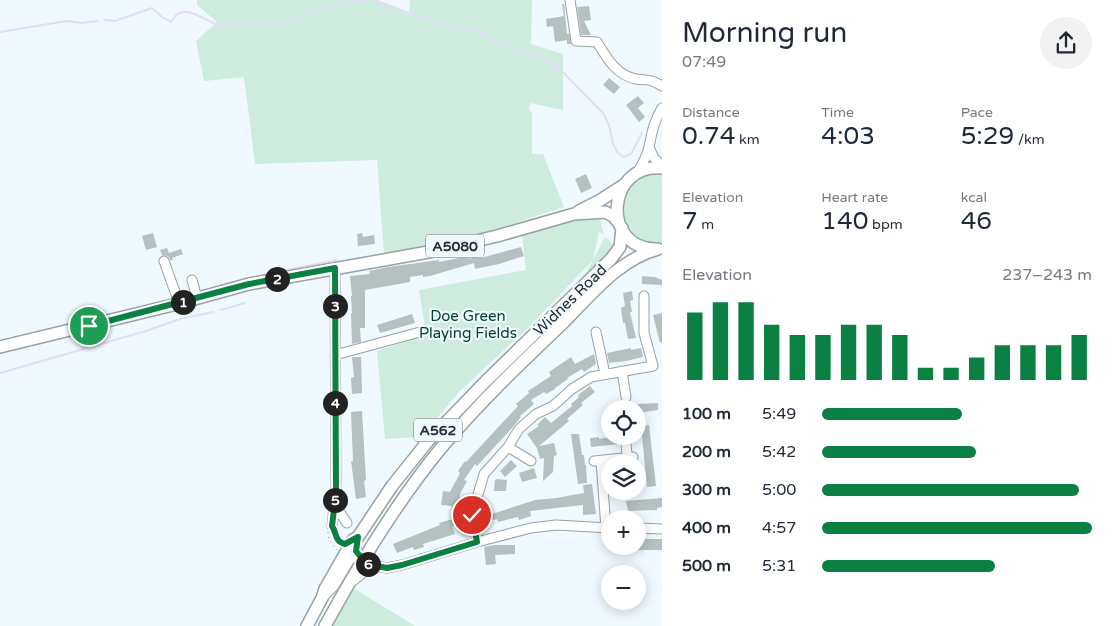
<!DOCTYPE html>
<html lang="en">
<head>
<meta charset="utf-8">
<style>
  :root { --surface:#fff; --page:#f2f2f3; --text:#1f2937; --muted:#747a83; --accent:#0b8043 }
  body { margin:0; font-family:"Varela Round",sans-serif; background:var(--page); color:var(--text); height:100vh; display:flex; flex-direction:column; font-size:19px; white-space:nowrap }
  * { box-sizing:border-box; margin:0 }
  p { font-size:16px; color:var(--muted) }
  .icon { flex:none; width:28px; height:28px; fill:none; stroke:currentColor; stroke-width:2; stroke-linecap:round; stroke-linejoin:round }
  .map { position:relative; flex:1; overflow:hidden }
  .side { display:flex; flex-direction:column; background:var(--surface); width:450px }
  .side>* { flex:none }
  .controls { position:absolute; left:601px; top:400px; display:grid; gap:10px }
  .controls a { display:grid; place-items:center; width:45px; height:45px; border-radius:50%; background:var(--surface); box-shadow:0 2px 12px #0003; font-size:25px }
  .pin { position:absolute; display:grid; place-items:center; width:42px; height:42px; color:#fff; margin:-21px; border:2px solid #fff; border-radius:50%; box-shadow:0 1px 5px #0007 }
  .km { position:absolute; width:25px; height:25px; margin:-12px; border-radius:50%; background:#222; color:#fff; font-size:14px; line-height:25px; text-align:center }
  .round { display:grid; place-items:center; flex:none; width:52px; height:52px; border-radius:26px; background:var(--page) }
  .headline { display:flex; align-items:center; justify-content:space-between; height:85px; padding:0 20px }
  h1 { font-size:28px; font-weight:600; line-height:38px }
  .figures { display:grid; grid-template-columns:repeat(3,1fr); gap:8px; height:85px; padding:5px 20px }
  .figures div { display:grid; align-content:center }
  .figures b { font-size:25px; font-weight:600 }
  .figures small { font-size:14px; font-weight:400 }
  .figures p { font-size:14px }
  .chart { height:140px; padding:10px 20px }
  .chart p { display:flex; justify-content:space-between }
  .chart svg { width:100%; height:90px; margin-top:5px; stroke:var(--accent); stroke-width:6 }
  ul { padding:0 20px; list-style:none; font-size:16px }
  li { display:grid; grid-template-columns:80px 60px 1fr; align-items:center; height:38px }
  li i { height:12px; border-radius:6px; background:var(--accent) }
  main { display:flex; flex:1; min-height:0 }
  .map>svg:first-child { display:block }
  .green { fill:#ceecdd }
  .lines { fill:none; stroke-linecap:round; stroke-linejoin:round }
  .stream { stroke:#e3dbf9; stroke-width:2 }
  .building { fill:#b5c1c1 }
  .minor-casing { stroke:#97a1a6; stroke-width:11 }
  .major-casing { stroke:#97a1a6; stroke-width:14 }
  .path { stroke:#8d9498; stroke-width:1; stroke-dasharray:1 4; stroke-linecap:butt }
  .minor { stroke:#fff; stroke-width:9 }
  .major { stroke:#fff; stroke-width:11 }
  .route-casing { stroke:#fff; stroke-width:10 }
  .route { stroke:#0b8043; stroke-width:6 }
  .labels { text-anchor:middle; stroke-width:4.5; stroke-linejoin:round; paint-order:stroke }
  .shield { fill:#eff9ff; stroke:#646a6d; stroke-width:1 }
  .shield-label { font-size:14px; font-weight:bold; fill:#282c2e }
  .street-label { font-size:15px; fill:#282c2e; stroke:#eff9ff }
  .park-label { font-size:15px; fill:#01422d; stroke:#eff9ff }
</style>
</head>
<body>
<main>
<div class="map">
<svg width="662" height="626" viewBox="0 0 662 626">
  <rect width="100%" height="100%" fill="#eff9ff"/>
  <path class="green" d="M197,0H378L409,12L410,0H532L531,44L563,54V110L530,103L529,109L532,114V154H543L564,207L475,236L384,254L377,160L255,164L244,77L204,81L196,41L217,22L197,5Z
    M662,172V244C623,247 607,200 639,178C645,174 655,173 662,172Z
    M587,216L599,217L604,234L599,232L593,259L605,237L616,247L582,280L593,260L530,326L460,391L421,437L385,439L377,351L426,334L419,290L526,270L522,234L550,227V224Z
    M350,586L415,626H328Z"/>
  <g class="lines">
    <path class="stream" d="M373,0L404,12L480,33L505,46L534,54L555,64L603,113L609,125L613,144L618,153L624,157L631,154L642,133
      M104,20L115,21L152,8L162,17L171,22C174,19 175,15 179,13C193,8 208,23 221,26L289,21L321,10L363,0
      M0,32L67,21L82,23L98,21
      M276,272L337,260
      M221,310L245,303
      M0,373L146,331L180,319L214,312"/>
  </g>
  <path class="building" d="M562,4H564L567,34L569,33L571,44H567V40L555,42L553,26L547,27L546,19L564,16Z
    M589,6L591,20L584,21L591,35H581L577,7Z
    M609,78L620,87L614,94L603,85Z
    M638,96L644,103L638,108L645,117L639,122L626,105Z
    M586,174L592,188L581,193L575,179Z
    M153,233L157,247L146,250L142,236Z
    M362,233L363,237L374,235L375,244L358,246L357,234Z
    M521,247L524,256L499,264L475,269L474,263L430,276L423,277V275L410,277V282L365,290V328H360L361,342L352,344L351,313H352L351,296H352L350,276L370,274L369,271L388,267L439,260V262L469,256V259L480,256L481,258Z
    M167,248L169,253L181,249L183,254L172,258L173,260L171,261L168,256L162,255L160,250Z
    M642,276L655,277L662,280V285L642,284Z
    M632,291L633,300L630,301L632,312H630L636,338L628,339L625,323H623L621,308L625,306L623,293Z
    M662,313V342L660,343L653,315Z
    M412,314L415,323L380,333L377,325Z
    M631,348V350L641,348L643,357L626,361L609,363L607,353Z
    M594,354L596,364L584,372L582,369L567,378L568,379L555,388V389L546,394L544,392L531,400L534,404L520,416L521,417L512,428L477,466L475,464L464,480L467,481L460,494L459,507L460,506L461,517H466L467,525L452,526L455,534L423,544L424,547L414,550L413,547L397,553L393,544L440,525L439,523L453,519L452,506L441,505L443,491L450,492L460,473L458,471L465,461L466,462L518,406L516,404L529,393L528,391L551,376L549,372L571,357L575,364Z
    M352,357H361L362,393L352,394L351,378L354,377Z
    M590,386L595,392L581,403L583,405L567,419L569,421L539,446L554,443L557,455L554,456L553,472L543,481L544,458L540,459L537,448L527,434L539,426L537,425L545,417L551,423L572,406L571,404L579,397L578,395Z
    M658,403V410L638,413V404Z
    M362,411L366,480L364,481L366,497L356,499L351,461H353L351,412Z
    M649,425L656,486L647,487L641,426Z
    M571,434H579L582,455H584L585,465H586L587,483L578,484Z
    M618,436H627V438L622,439L620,444L591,447L590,438L599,437V439Z
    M511,460L517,466L505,477L500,471Z
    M534,468L537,478L522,482L519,473Z
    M497,479L507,480L506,491H494L495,480Z
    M592,484L596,514L583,515V505L530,511L531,516L519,520L518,517L498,522L497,519L485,522L482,506L490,505L492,514L535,500L556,498L584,493L583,485Z
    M662,498V507L657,508V510L628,511L626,501Z
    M638,539H662V550H638Z
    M494,545H515V554L495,555L496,564L486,565L484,547Z"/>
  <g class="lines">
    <defs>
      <path id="minor" d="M570,0L576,41L597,42C607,58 616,75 636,79C649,81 649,78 662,86
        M649,147L654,158L662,166
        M637,173C642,165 647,156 649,147C652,132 654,121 662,108
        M164,261L179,303
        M192,280L197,298
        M596,332L605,374
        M335,355L420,332
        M622,371L626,397
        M626,444L628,464
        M508,447L531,461
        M594,461L633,457
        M601,461L606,528
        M333,514H341L347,523
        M332,526L336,493L335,268
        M638,528L662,529
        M358,537L356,547L358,555L372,565L387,568L402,565L477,542L531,528L556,525L610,528
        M477,542L472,515L484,474L508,447L519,429L536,414L553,406L572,389L591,377L653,366L644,333V296
        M353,581L364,572L376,567
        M324,596L334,586L350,559L358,557L363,560"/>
      <path id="major" d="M579,211L599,201L624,185
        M655,249C601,248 606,163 662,168
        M0,347L173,305L249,284L434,251L497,236L574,214L605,212L613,216L619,223
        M307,626L322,598L325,589L353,540L358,537L392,486L428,441L486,381L611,259L620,247L622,228
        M325,626C359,564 396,503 441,448C479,403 521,363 563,323C591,295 618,260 658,249"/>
    </defs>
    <use href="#minor" class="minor-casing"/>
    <use href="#major" class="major-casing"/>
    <path class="path" d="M328,532L329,539L337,550
      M335,534L336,538L341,542"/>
    <use href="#minor" class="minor"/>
    <use href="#major" class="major"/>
  </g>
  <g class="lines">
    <defs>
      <path id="route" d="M89,326L249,284L335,268L336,493L332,526C337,533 334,541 345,544L358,537L356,551L363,560L372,565L387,568L402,565L477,542L472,515"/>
    </defs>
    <use href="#route" class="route-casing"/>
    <use href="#route" class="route"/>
  </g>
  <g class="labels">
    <g class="shield">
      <rect x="426" y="234.5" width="58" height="23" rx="4"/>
      <rect x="414" y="418.5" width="48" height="23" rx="4"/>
    </g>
    <g class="shield-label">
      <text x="455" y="251">A5080</text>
      <text x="438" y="435">A562</text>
    </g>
    <g class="street-label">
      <text transform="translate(570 300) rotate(-44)" y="5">Widnes Road</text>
    </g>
    <g class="park-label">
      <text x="468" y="321">Doe Green<tspan x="468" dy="17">Playing Fields</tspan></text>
    </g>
  </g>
</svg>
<div class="controls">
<a><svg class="icon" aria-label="locate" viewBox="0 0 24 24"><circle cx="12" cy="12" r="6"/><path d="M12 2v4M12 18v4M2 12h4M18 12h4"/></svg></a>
<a><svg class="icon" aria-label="layers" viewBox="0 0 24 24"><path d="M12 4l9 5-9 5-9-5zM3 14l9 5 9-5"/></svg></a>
<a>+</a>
<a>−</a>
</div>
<div class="pin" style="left:89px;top:326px;background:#1e9e55"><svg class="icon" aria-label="arrive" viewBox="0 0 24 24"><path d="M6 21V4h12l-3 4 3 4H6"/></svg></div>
<div class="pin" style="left:472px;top:515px;background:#d93025"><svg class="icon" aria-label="check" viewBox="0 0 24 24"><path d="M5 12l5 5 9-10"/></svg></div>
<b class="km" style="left:183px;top:302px">1</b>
<b class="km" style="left:277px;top:279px">2</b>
<b class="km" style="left:335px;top:306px">3</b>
<b class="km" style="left:335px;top:403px">4</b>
<b class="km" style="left:335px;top:500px">5</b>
<b class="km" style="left:368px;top:564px">6</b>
</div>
<section class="side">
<div class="headline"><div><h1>Morning run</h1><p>07:49</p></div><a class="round"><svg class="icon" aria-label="share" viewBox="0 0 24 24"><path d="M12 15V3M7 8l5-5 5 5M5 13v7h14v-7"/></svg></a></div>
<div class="figures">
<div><p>Distance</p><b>0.74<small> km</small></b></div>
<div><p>Time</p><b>4:03</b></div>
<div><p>Pace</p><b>5:29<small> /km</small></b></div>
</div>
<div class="figures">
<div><p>Elevation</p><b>7<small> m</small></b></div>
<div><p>Heart rate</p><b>140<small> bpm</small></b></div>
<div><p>kcal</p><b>46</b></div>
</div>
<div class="chart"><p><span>Elevation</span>237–243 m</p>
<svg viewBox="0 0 160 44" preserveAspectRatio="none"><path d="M5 44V11M15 44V6M25 44V6M35 44V17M45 44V22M55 44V22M65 44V17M75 44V17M85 44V22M95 44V38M105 44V38M115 44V33M125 44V27M135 44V27M145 44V27M155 44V22"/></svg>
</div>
<ul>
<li><b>100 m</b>5:49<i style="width:52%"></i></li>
<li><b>200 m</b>5:42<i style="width:57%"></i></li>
<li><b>300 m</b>5:00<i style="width:95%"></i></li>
<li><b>400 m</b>4:57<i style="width:100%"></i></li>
<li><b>500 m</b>5:31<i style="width:64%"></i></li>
</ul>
</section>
</main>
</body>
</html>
